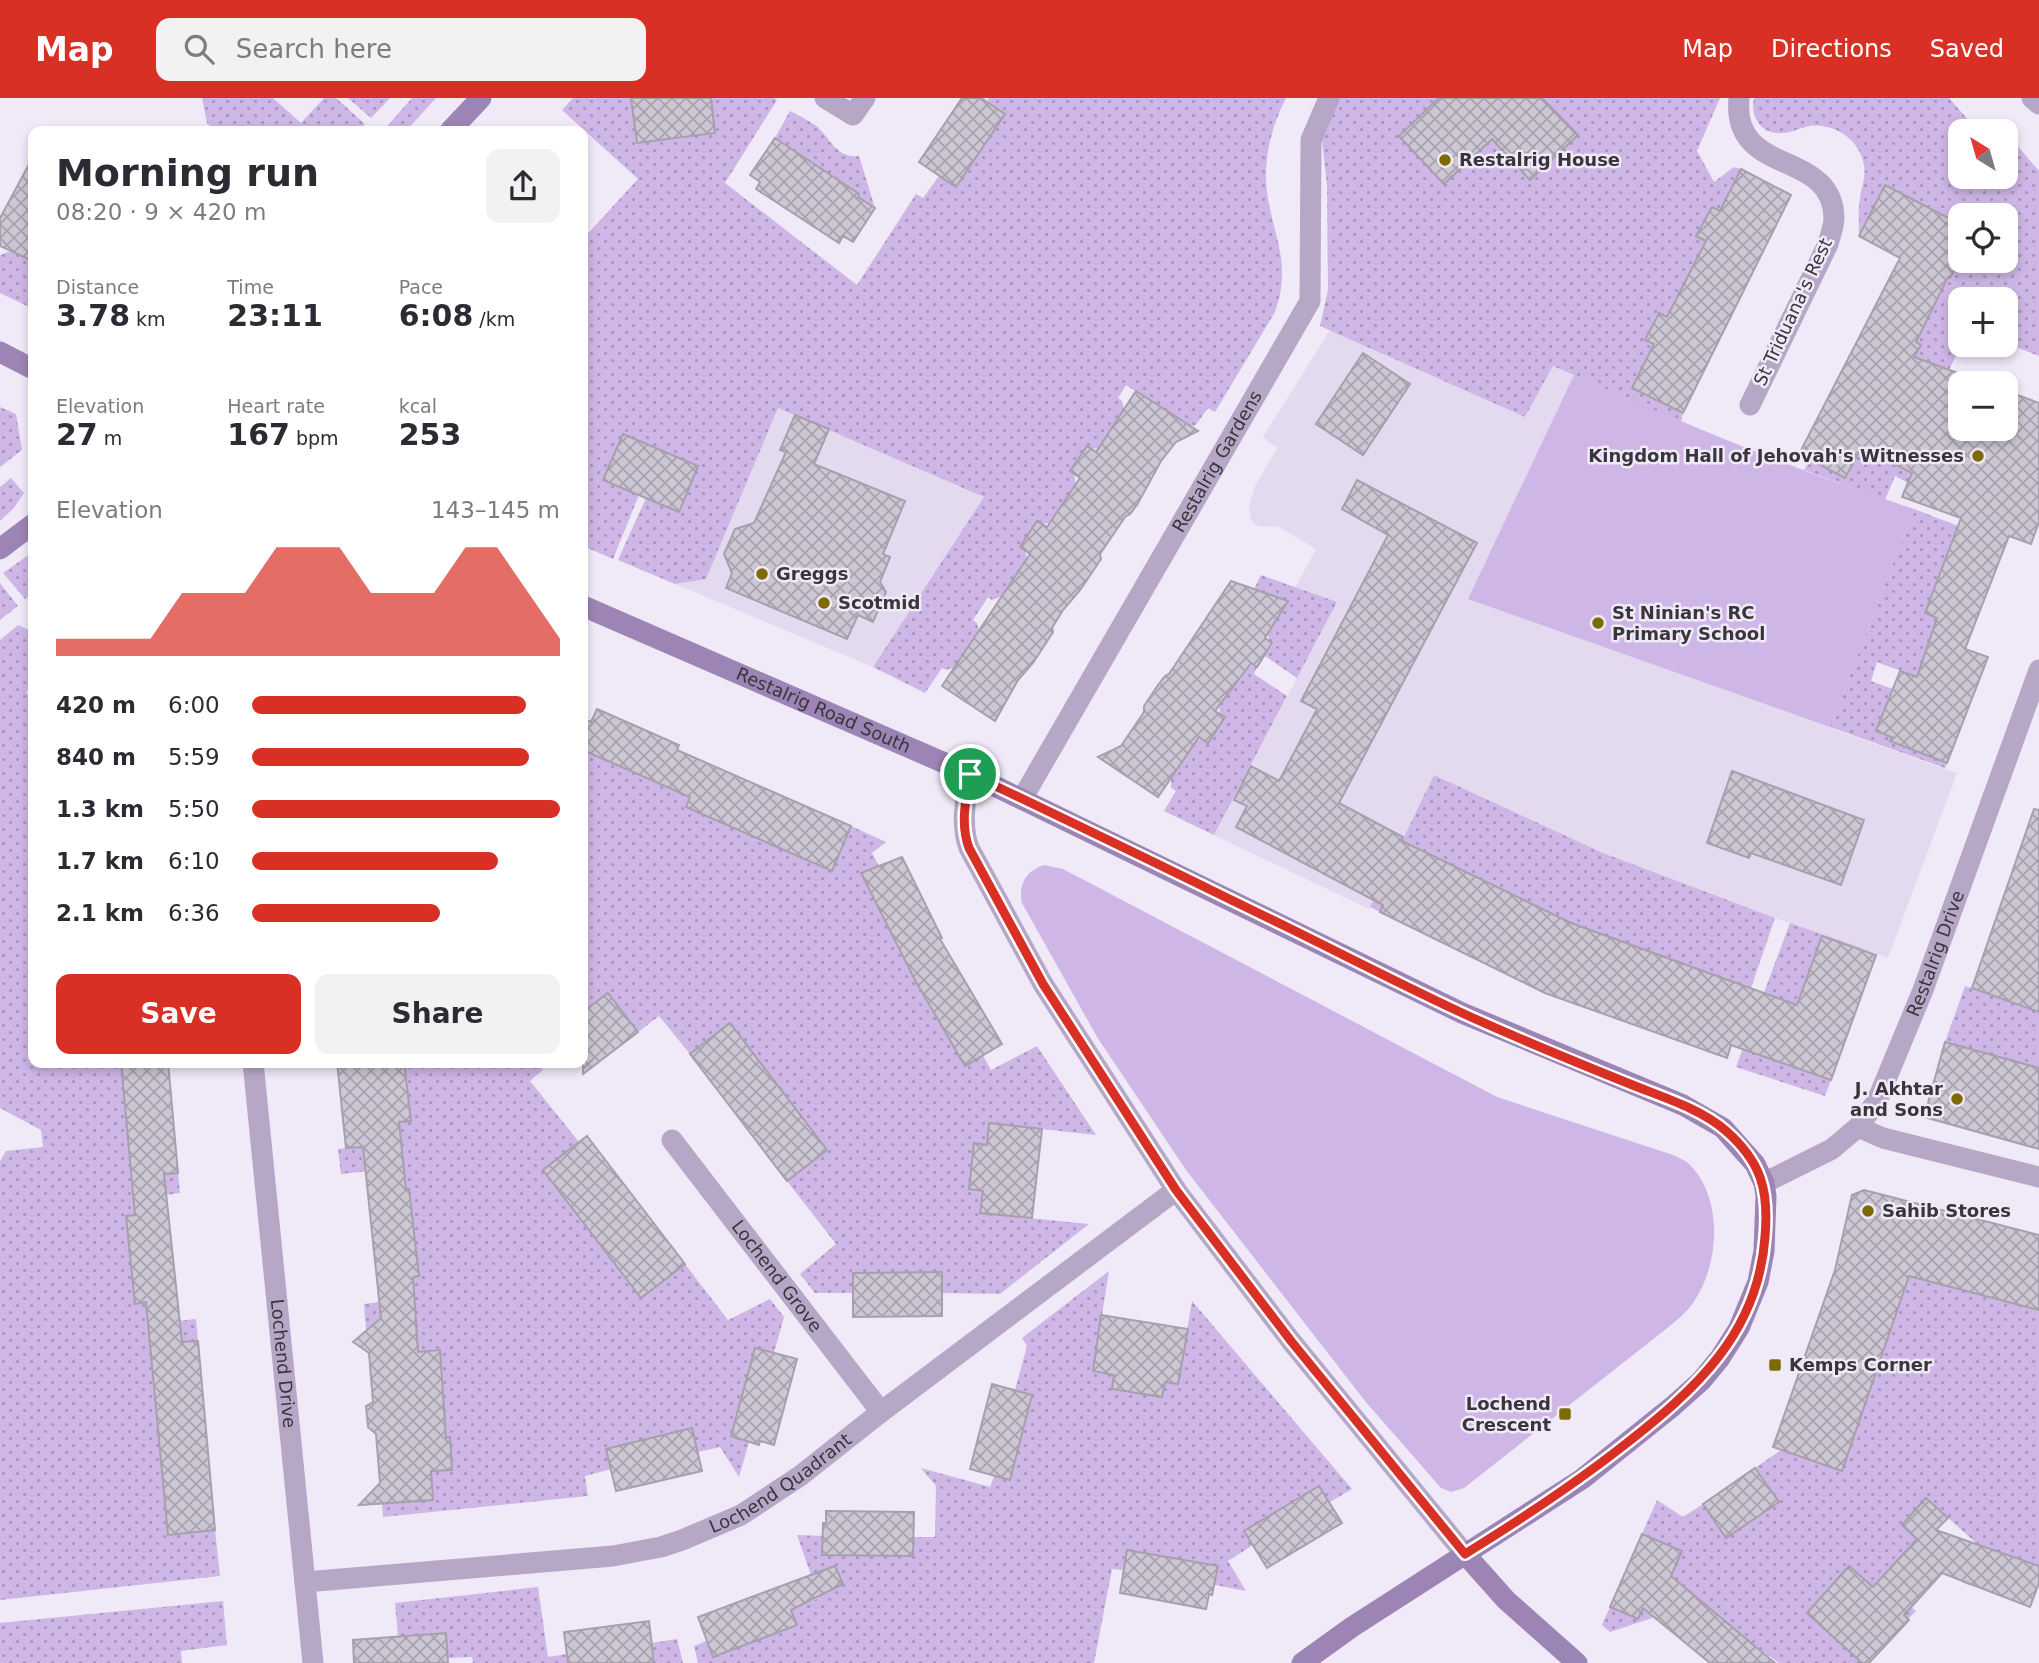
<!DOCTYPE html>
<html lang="en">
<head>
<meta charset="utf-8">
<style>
  :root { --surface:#fff; --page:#f2f2f3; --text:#2b2b33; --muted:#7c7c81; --accent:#d93025 }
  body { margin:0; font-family:"DejaVu Sans",sans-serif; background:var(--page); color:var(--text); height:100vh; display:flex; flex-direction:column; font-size:26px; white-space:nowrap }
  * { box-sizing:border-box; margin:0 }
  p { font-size:23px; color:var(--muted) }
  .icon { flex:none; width:38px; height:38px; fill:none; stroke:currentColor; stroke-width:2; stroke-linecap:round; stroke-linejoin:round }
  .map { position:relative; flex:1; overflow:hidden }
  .sheet { position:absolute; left:28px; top:28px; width:560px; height:942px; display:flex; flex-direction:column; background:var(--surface); border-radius:14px; box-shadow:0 4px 10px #0003 }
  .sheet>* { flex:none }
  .needle { width:46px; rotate:323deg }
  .controls { position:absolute; left:1948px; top:21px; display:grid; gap:14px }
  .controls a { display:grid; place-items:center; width:70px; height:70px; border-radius:14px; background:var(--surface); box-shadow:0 4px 10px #0003; font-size:35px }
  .pin { position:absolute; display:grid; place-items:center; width:60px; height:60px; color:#fff; margin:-30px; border:4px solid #fff; border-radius:50%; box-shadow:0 2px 7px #0007 }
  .round { display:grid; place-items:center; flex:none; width:74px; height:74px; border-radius:14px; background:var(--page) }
  .head { display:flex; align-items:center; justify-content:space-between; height:119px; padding:0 28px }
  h1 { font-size:38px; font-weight:700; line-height:52px }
  .figures { display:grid; grid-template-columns:repeat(3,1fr); gap:10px; height:119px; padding:7px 28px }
  .figures div { display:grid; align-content:center }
  .figures b { font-size:30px; font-weight:700 }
  .figures small { font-size:19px; font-weight:400 }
  .figures p { font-size:19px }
  .chart { height:196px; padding:14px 28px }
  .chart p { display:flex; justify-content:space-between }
  .chart svg { width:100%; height:126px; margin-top:7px; fill:var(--accent); opacity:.7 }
  .primary-button { display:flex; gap:14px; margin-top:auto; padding:14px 28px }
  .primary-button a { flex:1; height:80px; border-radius:14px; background:var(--accent); color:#fff; font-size:28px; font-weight:700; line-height:80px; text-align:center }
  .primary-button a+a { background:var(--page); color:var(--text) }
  ul { padding:0 28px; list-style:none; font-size:23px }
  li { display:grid; grid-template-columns:112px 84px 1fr; align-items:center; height:52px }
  li i { height:18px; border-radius:9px; background:var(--accent) }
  header { display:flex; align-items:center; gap:42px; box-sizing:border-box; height:98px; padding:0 35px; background:var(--accent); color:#fff }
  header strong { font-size:33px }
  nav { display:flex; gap:38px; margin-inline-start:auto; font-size:24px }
  .search { width:490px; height:63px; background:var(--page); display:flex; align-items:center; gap:18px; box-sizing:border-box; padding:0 24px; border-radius:14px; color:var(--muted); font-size:26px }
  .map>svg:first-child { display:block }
  .built { fill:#e4daef }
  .grass { fill:url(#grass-dots) }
  .park { fill:#ceb6e6 }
  .building { fill:url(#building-cross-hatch); stroke:#a69fad; stroke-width:2 }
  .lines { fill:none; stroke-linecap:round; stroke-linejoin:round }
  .street { stroke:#b7a7c7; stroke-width:21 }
  .secondary { stroke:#9c84b4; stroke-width:21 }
  .route-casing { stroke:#fff; stroke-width:14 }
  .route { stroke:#d93025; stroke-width:9 }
  .poi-dot { fill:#7c6a02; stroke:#f0e9f8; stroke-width:2.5 }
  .labels { text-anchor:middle; stroke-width:5; stroke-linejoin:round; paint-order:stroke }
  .poi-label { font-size:18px; font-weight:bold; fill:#38353b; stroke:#f0e9f8; text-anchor:start }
  .street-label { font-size:18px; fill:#38353b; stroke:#f0e9f8 }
</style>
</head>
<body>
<header>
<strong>Map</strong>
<div class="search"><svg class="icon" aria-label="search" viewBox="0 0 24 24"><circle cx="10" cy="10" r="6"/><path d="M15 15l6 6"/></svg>Search here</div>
<nav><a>Map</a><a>Directions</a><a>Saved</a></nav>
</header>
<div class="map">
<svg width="2039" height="1565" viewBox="0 0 2039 1565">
  <defs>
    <pattern id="grass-dots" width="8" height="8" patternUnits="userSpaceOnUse" patternTransform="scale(1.75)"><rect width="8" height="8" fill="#ceb6e6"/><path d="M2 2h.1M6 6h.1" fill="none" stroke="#a895bc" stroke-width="1.8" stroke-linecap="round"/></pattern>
    <pattern id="building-cross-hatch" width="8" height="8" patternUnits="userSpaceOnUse" patternTransform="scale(1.75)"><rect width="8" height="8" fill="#cdc6d4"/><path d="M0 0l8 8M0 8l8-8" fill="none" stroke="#a7a2ad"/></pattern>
  </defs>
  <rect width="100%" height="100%" fill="#f0e9f8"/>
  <path class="built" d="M1330,232L1525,319L1553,268L1681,324L1804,372L1914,411L1830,630L1957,675L1888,860L1690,790L1603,755L1434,677L1369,811L1214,737L1337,504L1295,490L1316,451L1279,429L1257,428L1251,422L1249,410L1254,390L1277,350L1263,339Z
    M778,309L984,399L873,569L675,486L706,481Z"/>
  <path class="grass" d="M202,0H273L301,25L324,0H336L365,26L358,33H216L207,25Z
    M348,0H390L371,20Z
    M412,0H436L406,33H383Z
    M573,0H631L638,45L715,35L711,0H774L777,2L725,85L857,187L916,96L923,100L939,78L957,89L1005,16L987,4L989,0H1286C1273,25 1265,54 1266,83C1269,133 1294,161 1275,214L1215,314L1208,310L1195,328L1186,326L1126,287L1118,300L1122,303L1124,311L1099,350L1091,351L1086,348L1070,373L1074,376L1076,386L1050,425L1042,426L1037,423L1021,449L1025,452L1027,461L1002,498L992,502L988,499L973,522L977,525L979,533L955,569L946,572L942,570L925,595L873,569L984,399L778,310L706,481L675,486L618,462L646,400L679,413L698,368L623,336L639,397L613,461L583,448V141L638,81L562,12Z
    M1338,0H1439L1399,38L1444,86L1492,41L1530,81L1577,37L1542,0H1720L1697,53L1714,84L1734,69L1741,71L1720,113L1711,109L1697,138L1706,143L1667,219L1658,215L1645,241L1654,246L1633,290L1683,315L1681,324L1553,268L1525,319L1320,228L1328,192L1327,87L1322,43Z
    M1754,0H1949L1978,33H1960V79H2006V41L2009,38L2039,73V258L2006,245V201H1960L1961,247L1949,272L1908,385L1895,378L1885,402L1804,372L1810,362L1845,380L1862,349L1866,351L1920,247L1915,244L1947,179L1950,180L1960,162L2006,163V117H1960V126L1885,87L1859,138C1859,126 1858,112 1860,100C1862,86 1867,77 1863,63C1857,39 1832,25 1809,28C1800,30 1791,35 1783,35C1761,37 1750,19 1754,0Z
    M790,13C799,17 807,22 815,27C831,39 834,60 859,58L875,110L858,99L859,96L775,40Z
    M11,153L33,163V211L0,195V157Z
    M0,309L16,316L22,352L0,369Z
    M11,380L24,395L14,410L0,423V389Z
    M1914,411L2005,446L1990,486L1943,468L1925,515L1937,520L1931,539L1930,580L1974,596L1972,600L1877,564L1871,583L1893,591L1876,633L1892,639L1891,643L1947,665L1945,670L1830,629Z
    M33,454V494L25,501L3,475Z
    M1261,477L1337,504L1297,580L1265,558L1273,546L1269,543L1268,535L1288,503L1254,491Z
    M0,485L18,508L0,522Z
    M18,527L33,534V579L26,595L33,599V964H121L131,1079L178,1075L180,1095L143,1100L144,1116L126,1119L135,1205L153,1204L156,1225L196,1221L198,1243L150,1247L168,1436L215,1432L220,1478L0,1502V1063L6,1053L43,1049L41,1032L0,1010V542Z
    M1253,567L1257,569L1254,576L1287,598L1214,737L1164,713L1176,693L1171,690V680L1196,643L1202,641L1208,644L1225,620L1220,616L1219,608L1246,570Z
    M583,652L662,687L690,658L705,664L686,709L831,773L851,728L886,744L872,755L991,972L1037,948L1096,1037L990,1025L987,1047L974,1046L969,1090L983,1093L980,1115L1089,1126L1000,1196L942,1195V1175H853V1195H815L800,1176L836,1146L787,1083L827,1052L730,926L690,956L659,918L638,934L608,895L583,914Z
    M1434,677L1603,755L1775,820L1751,890L1571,825L1412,749L1380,814L1370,809Z
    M1790,825L1876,855L1822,838L1777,962L1831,982L1825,998L1736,969Z
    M1965,888L2039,913V970L1945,944Z
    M392,964H536L543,972L530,983L579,1044L543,1073L641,1200L685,1166L728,1222L770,1201L784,1219L774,1255L755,1250L732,1335L750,1341L739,1379L720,1349L698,1354L692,1331L611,1371L585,1378L588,1398L383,1419L382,1405L432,1402L431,1373L452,1371L450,1340L429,1341L425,1290L443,1288L440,1252L418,1254L416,1229L366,1232L364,1206L401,1201L399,1180L419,1178L409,1091L390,1093L388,1071L341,1076L338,1051L401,1045L399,1024L411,1022L406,979Z
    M1109,1173L1093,1273L1114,1277L1112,1291L1162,1299L1165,1284L1178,1286L1192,1203L1352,1391L1330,1404L1319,1388L1253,1447L1228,1463L1246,1493L1210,1486L1213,1467L1128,1452L1123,1472L1112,1471L1094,1565H698L694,1548L707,1543L714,1559L797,1527L791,1512L819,1500L797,1437L826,1438V1457L913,1458L914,1439H935L936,1388L921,1370L990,1389L994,1378L1010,1382L1032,1297L1015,1292L1027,1248L1022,1240Z
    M1894,1174L2039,1212V1468L1984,1449L1971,1488L1961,1484L1975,1444L1926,1400L1902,1426L1917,1441L1886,1475L1916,1503L1911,1509L1916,1513L1908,1521L1849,1468L1807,1515L1862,1565H1779L1754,1547L1740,1565H1717L1741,1536L1692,1496L1655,1519L1610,1534L1602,1527L1610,1509L1644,1508L1682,1453L1642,1436L1657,1402L1683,1419L1703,1406L1726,1440L1778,1404L1755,1370L1781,1352L1842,1373L1901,1201Z
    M538,1489L548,1559L567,1556L568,1565H473L472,1559L448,1560L446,1536L398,1539L395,1505Z
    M223,1503L227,1547L181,1553L182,1565H0V1525Z
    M677,1541L683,1565H649L655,1564L652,1545Z"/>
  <path class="park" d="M1574,277C1686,326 1798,374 1914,411L1830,629L1468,501Z
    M1044,767L1063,771L1497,999L1673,1057C1679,1060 1687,1063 1691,1068C1724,1103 1719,1168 1693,1205C1686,1215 1676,1223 1666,1231L1464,1390L1451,1394L1441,1390L1365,1303L1186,1072L1097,939L1022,805C1018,786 1026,773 1044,767Z"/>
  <path class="building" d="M631,0H711L715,35L637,45Z
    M962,0H981L1005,16L956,89L919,64Z
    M1439,0H1542L1578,37L1530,82L1492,41L1444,86L1399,38Z
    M775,40L859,96L858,99L875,110L853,144L843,138L839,145L756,91L760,84L750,77Z
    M33,59V163L0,148V120Z
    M1741,71L1791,97L1683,315L1632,290L1654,246L1645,242L1659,215L1667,219L1706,143L1696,138L1712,109L1720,113Z
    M1885,87L1960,126V162L1950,180L1948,179L1916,244L1921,247L1914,259L1985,285H1960V331H2006V293L2039,305V424L2031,446L2009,438L1965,551L1988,559L1947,665L1890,643L1892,639L1876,633L1900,573L1917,579L1937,520L1925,515L1961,420L1902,399L1912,375L1862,349L1845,380L1799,356L1900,160L1859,138Z
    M1363,255L1410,286L1363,357L1316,326Z
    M1136,293L1198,333L1176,344L1161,363L1137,407L1130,416L1125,419L1100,456L1101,461L1081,491L1063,512L1052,530L1053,534L1033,565L1018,582L995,623L942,588L1030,456L1020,449L1029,435L1037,423L1047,429L1080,380L1070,373L1087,348L1096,354Z
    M795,317L829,331L814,366L905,403L883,456L890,459L880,484L886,494L873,524L858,517L847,541L726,490L732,475L724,456L735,431L754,425L786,354L780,352Z
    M623,336L698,368L679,414L603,382Z
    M1357,382L1477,445L1339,705L1403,739L1402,743L1571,825L1797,907L1822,838L1876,857L1831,982L1731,947L1727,960L1545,895L1380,814L1383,807L1236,729L1247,708L1234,702L1251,668L1279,683L1317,611L1301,603L1388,437L1342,411Z
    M1231,483L1288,503L1265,540L1272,545L1257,569L1251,565L1215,613L1225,619L1208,645L1199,639L1158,699L1098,659L1121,648L1144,614V608L1158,587L1165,578L1169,576Z
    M597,611L679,647L677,652L851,728L832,773L686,709L690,699L583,652V621L591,624Z
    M1732,673L1864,722L1841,787L1751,755L1749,760L1707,745Z
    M2034,711L2039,712V914L1972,890Z
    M902,759L942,840L940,841L1002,946L965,968L915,882L861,775Z
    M608,895L638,934L583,976V914Z
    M730,925L827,1052L787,1083L690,956Z
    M1945,944L2039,970V1051L1924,1019Z
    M121,964H168L178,1075L164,1076L182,1244L198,1243L215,1432L168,1437L146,1204L135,1206L126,1118L135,1117Z
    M337,964H404L411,1023L399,1024L406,1091H409L419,1178L413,1179L418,1254L440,1252L446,1340L450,1339L452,1372L431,1373L433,1402L359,1407L380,1385L376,1336L368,1329L366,1308L373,1304L369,1255L353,1244L381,1220L363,1049L346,1050Z
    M989,1025L1042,1031L1032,1120L980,1115L983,1093L969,1091L974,1045L987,1047Z
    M587,1038L685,1166L641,1200L543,1072Z
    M1864,1092L2039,1137V1212L1909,1178L1842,1373L1773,1349L1835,1172L1852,1097Z
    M942,1174V1218L853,1219V1175Z
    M1101,1217L1188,1231L1178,1286L1165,1284L1162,1299L1112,1291L1114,1277L1093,1273Z
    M755,1250L797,1261L774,1347L760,1343L759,1347L731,1338Z
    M992,1286L1032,1297L1010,1382L970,1371Z
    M692,1330L702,1373L616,1393L606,1351Z
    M1755,1370L1779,1404L1726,1440L1703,1406Z
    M1319,1388L1342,1425L1267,1470L1244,1433Z
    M1926,1400L1948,1420L1936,1432L2039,1468V1485L2030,1509L1942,1475L1904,1517L1909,1522L1869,1565H1862L1807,1515L1849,1468L1873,1489L1917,1441L1902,1427Z
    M826,1413L914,1414L913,1458L822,1457L823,1425H826Z
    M1642,1436L1682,1453L1671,1478L1775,1565H1710L1643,1510L1638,1521L1610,1509Z
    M1127,1452L1218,1468L1212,1497L1209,1496L1206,1511L1120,1495Z
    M835,1468L843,1486L791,1512L797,1527L713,1559L698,1519Z
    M649,1523L654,1565H568L564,1534Z
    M446,1535L448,1565H354L353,1542Z"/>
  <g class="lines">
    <g class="street">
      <path d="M825,0L853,17L865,0"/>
      <path d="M1739,0C1731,80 1833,50 1834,120C1834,128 1830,138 1828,146L1750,307"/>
      <path d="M2032,0L2039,6"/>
      <path d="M970,676C966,701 960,725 969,750L1043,886L1176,1092L1291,1243L1465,1456"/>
      <path id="s1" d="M1022,701L1310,203L1311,42L1329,0"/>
      <path id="s2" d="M253,964L313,1565"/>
      <path d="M1858,1029L1883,1040L2039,1079"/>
      <path id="s3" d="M672,1042L881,1314"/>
      <path id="s4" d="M1764,1085L1832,1051L1858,1029L1877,1003L1923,892L2039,572"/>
      <path id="s5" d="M305,1484L613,1458L661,1449L682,1442L741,1417L800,1378L881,1314L1176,1092"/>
    </g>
    <g class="secondary">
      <path d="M450,33L481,0"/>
      <path d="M0,254L33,271"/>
      <path d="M0,451L33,426"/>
      <path id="s6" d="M583,508L970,676L1462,915L1683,1007L1723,1030L1755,1066L1764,1085L1766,1098L1764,1153L1758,1184L1739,1230L1720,1260L1701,1283L1673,1308L1582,1381L1352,1529L1302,1565"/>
      <path d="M1465,1456L1506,1502L1577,1565"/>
    </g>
  </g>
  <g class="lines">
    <defs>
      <path id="route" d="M970,676C1076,726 1182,778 1289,830C1346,858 1402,887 1460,914C1516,940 1573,963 1630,986C1662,999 1699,1010 1725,1032C1762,1064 1769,1093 1765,1139C1758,1236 1695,1292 1623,1348C1572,1388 1520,1422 1465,1456L1291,1243L1176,1092L1043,886L969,750C960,725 966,701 970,676Z"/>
    </defs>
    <use href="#route" class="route-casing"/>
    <use href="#route" class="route"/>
  </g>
  <g class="poi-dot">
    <circle cx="1445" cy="62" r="7"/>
    <circle cx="1978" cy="358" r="7"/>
    <circle cx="762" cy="476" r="7"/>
    <circle cx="824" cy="505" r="7"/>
    <circle cx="1598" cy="525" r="7"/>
    <circle cx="1957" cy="1001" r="7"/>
    <circle cx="1868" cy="1113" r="7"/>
    <rect x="1768" y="1260" width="14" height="14" rx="3.5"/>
    <rect x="1558" y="1309" width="14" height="14" rx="3.5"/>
  </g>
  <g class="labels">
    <g class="poi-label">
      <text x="1459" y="68">Restalrig House</text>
      <text x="1964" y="364" text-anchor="end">Kingdom Hall of Jehovah's Witnesses</text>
      <text x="776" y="482">Greggs</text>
      <text x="838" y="511">Scotmid</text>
      <text x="1612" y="521">St Ninian's RC<tspan x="1612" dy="21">Primary School</tspan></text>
      <text x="1943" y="997" text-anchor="end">J. Akhtar<tspan x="1943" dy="21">and Sons</tspan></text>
      <text x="1882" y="1119">Sahib Stores</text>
      <text x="1789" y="1273">Kemps Corner</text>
      <text x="1551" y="1312" text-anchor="end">Lochend<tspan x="1551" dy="21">Crescent</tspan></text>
    </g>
    <g class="street-label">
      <text transform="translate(1793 214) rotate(-65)" y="6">St Triduana's Rest</text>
      <text dy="6" stroke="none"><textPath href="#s1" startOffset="390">Restalrig Gardens</textPath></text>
      <text dy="6" stroke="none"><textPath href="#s6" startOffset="262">Restalrig Road South</textPath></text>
      <text dy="6" stroke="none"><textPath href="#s4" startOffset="301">Restalrig Drive</textPath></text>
      <text dy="6" stroke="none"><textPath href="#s3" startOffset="172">Lochend Grove</textPath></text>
      <text dy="6" stroke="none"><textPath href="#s2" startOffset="303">Lochend Drive</textPath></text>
      <text dy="6" stroke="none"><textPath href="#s5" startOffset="494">Lochend Quadrant</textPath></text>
    </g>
  </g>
</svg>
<div class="controls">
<a><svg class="needle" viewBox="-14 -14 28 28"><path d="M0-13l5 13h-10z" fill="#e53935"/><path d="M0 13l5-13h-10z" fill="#7c7c81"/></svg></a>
<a><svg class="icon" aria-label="locate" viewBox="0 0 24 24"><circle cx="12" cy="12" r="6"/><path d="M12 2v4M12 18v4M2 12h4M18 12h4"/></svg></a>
<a>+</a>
<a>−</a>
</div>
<div class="pin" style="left:970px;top:676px;background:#1e9e55"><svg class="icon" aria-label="arrive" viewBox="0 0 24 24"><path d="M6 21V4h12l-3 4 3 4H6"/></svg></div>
<section class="sheet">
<div class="head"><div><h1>Morning run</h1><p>08:20 · 9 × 420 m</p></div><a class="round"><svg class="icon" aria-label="share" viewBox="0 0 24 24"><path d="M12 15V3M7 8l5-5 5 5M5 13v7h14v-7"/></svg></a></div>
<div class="figures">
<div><p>Distance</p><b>3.78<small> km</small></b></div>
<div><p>Time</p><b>23:11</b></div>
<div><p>Pace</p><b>6:08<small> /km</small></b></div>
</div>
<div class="figures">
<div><p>Elevation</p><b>27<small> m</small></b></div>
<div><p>Heart rate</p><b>167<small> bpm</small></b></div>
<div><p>kcal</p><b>253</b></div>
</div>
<div class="chart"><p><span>Elevation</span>143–145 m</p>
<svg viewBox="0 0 160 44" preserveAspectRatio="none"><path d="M0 44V38L10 38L20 38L30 38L40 22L50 22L60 22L70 6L80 6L90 6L100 22L110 22L120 22L130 6L140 6L150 22L160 38V44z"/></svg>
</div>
<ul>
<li><b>420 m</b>6:00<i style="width:89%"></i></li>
<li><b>840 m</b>5:59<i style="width:90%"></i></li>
<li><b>1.3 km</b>5:50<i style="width:100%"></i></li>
<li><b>1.7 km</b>6:10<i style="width:80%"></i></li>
<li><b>2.1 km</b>6:36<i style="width:61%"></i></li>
</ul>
<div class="primary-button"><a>Save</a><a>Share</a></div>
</section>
</div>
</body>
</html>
